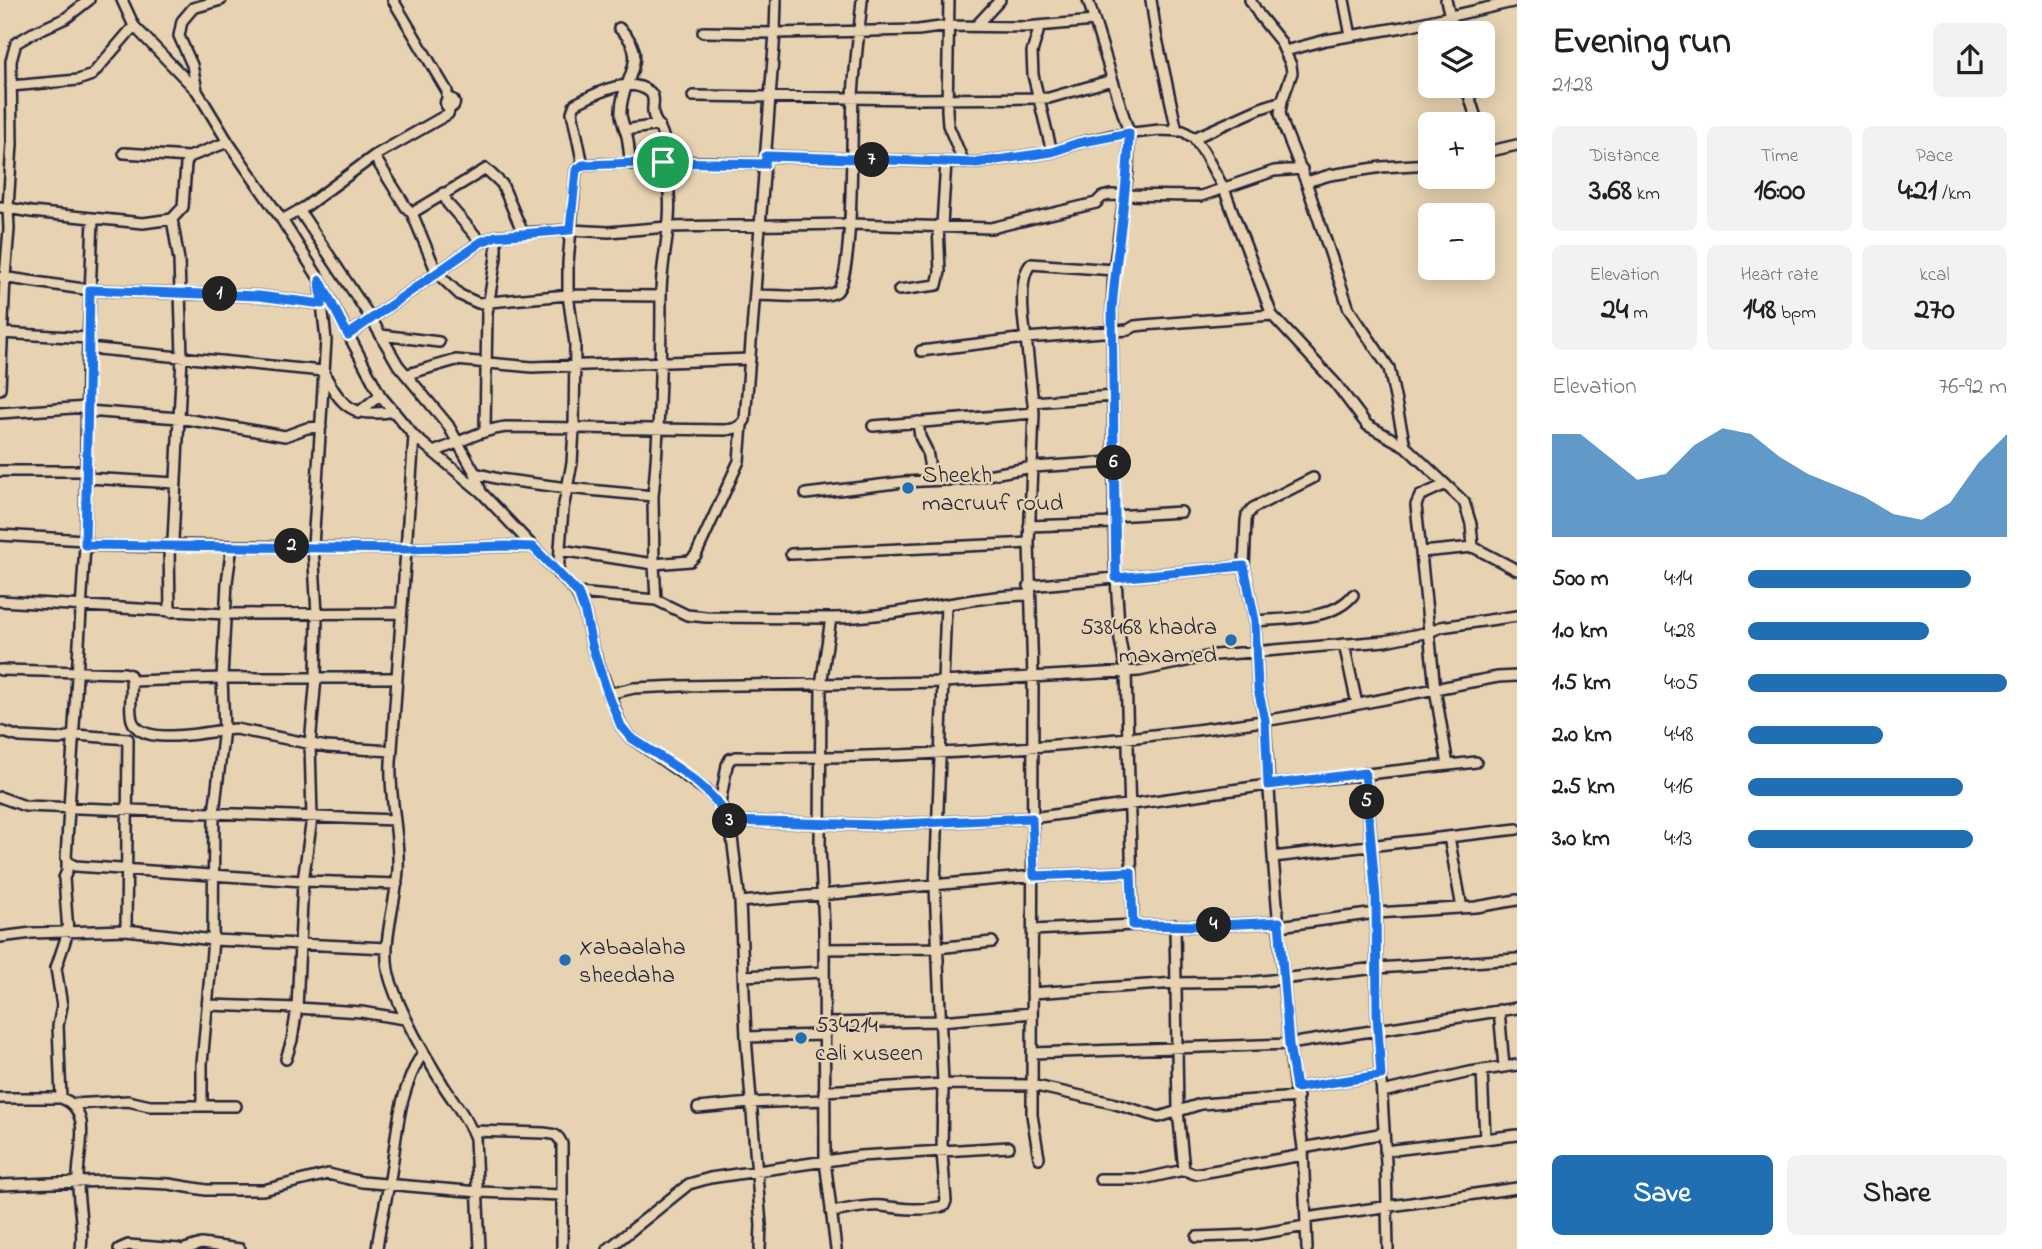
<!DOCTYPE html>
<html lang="en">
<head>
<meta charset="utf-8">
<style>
  :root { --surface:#fff; --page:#f2f2f2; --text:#202124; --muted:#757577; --accent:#1f6fb2 }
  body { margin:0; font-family:"Indie Flower",sans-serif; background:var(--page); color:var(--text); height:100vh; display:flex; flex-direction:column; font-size:26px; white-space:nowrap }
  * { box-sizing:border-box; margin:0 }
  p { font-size:23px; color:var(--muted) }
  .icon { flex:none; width:38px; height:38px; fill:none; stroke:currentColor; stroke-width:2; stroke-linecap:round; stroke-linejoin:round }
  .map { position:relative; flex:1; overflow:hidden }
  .sheet { display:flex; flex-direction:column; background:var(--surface); width:525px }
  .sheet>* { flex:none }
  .controls { position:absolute; left:1418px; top:21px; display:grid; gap:14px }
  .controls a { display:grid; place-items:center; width:77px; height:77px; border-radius:10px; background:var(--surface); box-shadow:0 4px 18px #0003; font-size:35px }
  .pin { position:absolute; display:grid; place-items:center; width:60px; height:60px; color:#fff; margin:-30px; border:4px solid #fff; border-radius:50%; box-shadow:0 2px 7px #0007 }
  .km { position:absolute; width:35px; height:35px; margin:-18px; border-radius:50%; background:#222; color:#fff; font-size:19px; line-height:35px; text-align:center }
  .round { display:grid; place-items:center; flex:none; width:74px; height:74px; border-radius:10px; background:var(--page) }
  .summary { display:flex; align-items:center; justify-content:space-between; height:119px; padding:0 35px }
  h1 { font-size:38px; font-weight:700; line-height:52px }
  .stats { display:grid; grid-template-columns:repeat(3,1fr); gap:10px; height:119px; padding:7px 35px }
  .stats div { display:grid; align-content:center; border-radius:10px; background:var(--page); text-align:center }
  .stats b { font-size:30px; font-weight:700 }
  .stats small { font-size:19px; font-weight:400 }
  .stats p { font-size:19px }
  .chart { height:196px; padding:14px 35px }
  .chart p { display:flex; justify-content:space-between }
  .chart svg { width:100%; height:126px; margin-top:7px; fill:var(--accent); opacity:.7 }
  .primary-button { display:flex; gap:14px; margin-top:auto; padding:14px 35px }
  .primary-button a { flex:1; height:80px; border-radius:10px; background:var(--accent); color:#fff; font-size:28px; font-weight:700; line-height:80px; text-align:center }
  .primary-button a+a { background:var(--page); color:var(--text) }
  ul { padding:0 35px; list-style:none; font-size:23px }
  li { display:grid; grid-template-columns:112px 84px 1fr; align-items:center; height:52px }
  li i { height:18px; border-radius:9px; background:var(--accent) }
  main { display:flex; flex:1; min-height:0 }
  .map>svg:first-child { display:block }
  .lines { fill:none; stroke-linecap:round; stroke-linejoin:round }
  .minor-casing { stroke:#22223b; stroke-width:14 }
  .minor { stroke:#e7d3b1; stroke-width:9 }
  .route-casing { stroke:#fff; stroke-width:14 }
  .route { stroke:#1a73e8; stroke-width:9 }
  .poi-dot { fill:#1f6fb2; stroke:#e7d3b1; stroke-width:2.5 }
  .labels { text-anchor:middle; stroke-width:5; stroke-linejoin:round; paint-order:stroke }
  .poi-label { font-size:24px; fill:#22223b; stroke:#e7d3b1; text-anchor:start }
</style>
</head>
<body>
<main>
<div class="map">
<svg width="1517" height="1249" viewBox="0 0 1517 1249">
  <rect width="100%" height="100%" fill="#e7d3b1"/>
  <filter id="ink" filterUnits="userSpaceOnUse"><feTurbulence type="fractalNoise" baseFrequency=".0143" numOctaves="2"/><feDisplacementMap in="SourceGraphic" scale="14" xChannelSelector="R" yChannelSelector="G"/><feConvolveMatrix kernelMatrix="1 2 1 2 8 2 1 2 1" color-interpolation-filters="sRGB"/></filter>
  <g filter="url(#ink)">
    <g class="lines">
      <defs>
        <path id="minor" d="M122,0L134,26L197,91L228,142L282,220L320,280L380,395L414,436L481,492L577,593L585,613L592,646L621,726L630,737L707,791L720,804L730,821L740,902L746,1037L761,1225L760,1249
          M393,0L447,91V98
          M949,0L947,110L948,125L964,163
          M1088,0L1129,133L1128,171L1114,270L1112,310L1115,564L1120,640L1126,672L1133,925L1201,926L1279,922
          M1151,0L1156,34L1177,131
          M1250,0L1259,15L1280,41L1291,65L1292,73L1282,101L1280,113L1284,127L1306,182L1349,309L1389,368L1405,446
          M1344,0L1351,36
          M1446,0L1454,33
          M976,26L1000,0
          M1040,26L1032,52L1033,75L1052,152
          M619,28C654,59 619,80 621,115C622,122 625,129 627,136C629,145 629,155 631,164
          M703,32L775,33L776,0
          M1285,51L1326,40L1403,27L1517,1
          M11,86L78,80L92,75L134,26
          M1466,86L1478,124
          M197,90L192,65L179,36L182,21L193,8L221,0
          M693,96L921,99L1049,98L1112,80
          M445.5 103a4.5 4.5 0 1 1 9 0a4.5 4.5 0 1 1-9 0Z
          M625,130L659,125
          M1482,137L1487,152
          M1194,138L1261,108L1282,101
          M124,153L189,157
          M1482,153L1517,145
          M374,156L448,114L450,107
          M766,156L976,163L1052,152L1078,143L1114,135L1160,130L1183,131L1194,138L1203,151L1224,189L1272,315L1336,384L1367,425L1405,446L1464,502L1471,524L1473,547L1517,570
          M1306,182L1330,175L1382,167L1430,164
          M443,193L448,204L481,242
          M0,207L8,208L12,144L11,61L16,43L33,33L66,18L89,0
          M299,210L372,320L398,365L448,425L475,473L481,492
          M412,213L486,169L502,184L523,233
          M93,219L87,372L85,545L66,858L69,863L75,866L303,881L397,884
          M282,220L305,207L374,156L406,207L412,213L437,273L460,295L478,303L568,295L661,296
          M942,225L946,162
          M2,277L90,290L259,296L322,304
          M320,285L326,340L313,546L317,614L316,678L310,744L312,818L303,881L297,1008L361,1012L405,1019
          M899,290L937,285L940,272L938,225
          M756,295C772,295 824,300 836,292C855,280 851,125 853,96C855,64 859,32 862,0
          M1,333L88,338
          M348,335L481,242L496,236L523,233L570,230L609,232L667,227L849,224L991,228L1096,203L1102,197L1110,195L1201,196L1274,171L1302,169
          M381,335L439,342
          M88,348L323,371C341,406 352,419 394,411
          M921,351L1026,338C1023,320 1018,277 1031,264L1114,270
          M408,374L456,360L532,367L750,359
          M0,389L5,277L9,229L8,208L31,212L143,223L172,219L183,207L186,164L189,157L228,142
          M1033,402L1113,396
          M87,411L179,418L285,436L307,428L321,427
          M0,413L87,407
          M358,413L380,395
          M918,422L920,437L927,451L932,480
          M742,425L739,461L696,555L690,561L654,564L656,600L687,615L706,617L831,618
          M873,426L1034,413
          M485,429L487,313L496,257V236
          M414,436L391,763C389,799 400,835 398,870C396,906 379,947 391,982C404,1020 424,1054 445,1088C456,1105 468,1119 475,1138L480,1249
          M433,452C458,444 479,430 506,427L725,430C734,429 740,428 745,420L775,33L918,30L948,26L1026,27L1094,21
          M0,471H87
          M475,473L499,479L567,488L653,496C660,429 661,361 661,294C661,261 672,227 669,194C669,183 664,173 663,163C662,154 665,146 663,136C661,127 653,121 653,112C652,106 656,98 650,92C628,75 595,94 575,104L572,112L583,165
          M87,478L176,483
          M1444,485L1420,496L1416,505L1435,689L1448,765
          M806,494L904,482L964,479L1033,467L1113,462
          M1114,516L1181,512
          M1029,526L1114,523
          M0,535L85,540
          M85,545L164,547L173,541L182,357L179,260L172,219
          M560,550L654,564L653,496
          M1422,552L1473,547
          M791,554L1029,543
          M558,574L563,509L572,463L574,429L575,344L568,295V263L576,170L583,165L663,161L765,164
          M1029,586L1244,566
          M577,593L656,600
          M0,601L225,614L401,613
          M170,612L169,545L405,549L506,546L533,547
          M1255,621C1286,618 1332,621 1353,595
          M1344,644L1357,704
          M0,670L124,673L130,675C134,690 128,705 132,720C142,750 214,729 236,729L327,747L392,751
          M132,681L222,678H397
          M608,694L634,688L681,686L943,682L1139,671L1215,655L1385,641L1429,632L1441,627L1517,616
          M0,731L20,737L59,739L76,735L128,739L126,930
          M1365,773L1376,898L1377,1014L1386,1163L1388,1249
          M0,797L25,806L395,820
          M720,804L727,765L730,759L736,757C912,760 1089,746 1263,721C1342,709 1420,691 1498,677L1517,676
          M730,821L877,825L1032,818L1268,785L1476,762
          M1449,837L1462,908
          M1273,857L1517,829
          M740,902L1034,876L1131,872
          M1175,925L1178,1110
          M1279,926L1376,913L1476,907L1517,900
          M1033,930L1133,925
          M0,937L32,933L126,930L213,940L387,948
          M824,949L937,948L992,942
          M744,976L824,972
          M1032,993L1176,983L1254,982L1377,968L1517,959
          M209,1005L297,1008L292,1040L286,1059
          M1499,1010L1504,1067
          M824,1023L941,1021L1032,1013
          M746,1037L825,1035
          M1033,1053L1289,1044L1517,1008
          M1482,1070L1485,1139
          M1296,1088L1381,1075
          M824,1091L943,1084L1032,1085L1112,1103L1159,1117L1201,1104L1298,1097
          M1382,1092L1470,1072L1517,1065
          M0,1098H61C73,1102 78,1110 81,1122C84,1141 77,1163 78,1183C78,1205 84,1227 81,1249
          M61,1098L58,1026L62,1006L56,968L68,932L64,878L67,871V859
          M73,1104L128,1101L150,1106H236
          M202,1105V1064L213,940L214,813L224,729L222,678L227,582L232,546
          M698,1108L750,1103L824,1100
          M1178,1111L1184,1170
          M473,1131L544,1133C554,1134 558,1134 562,1144V1249
          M1303,1148L1384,1133
          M1385,1151L1517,1135
          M1039,1158L1032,1115L1033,678L1029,543L1034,413L1026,338L1128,330L1135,326L1144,325L1272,315
          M1100,1179H1143L1184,1170L1195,1174L1303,1155
          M0,1185L106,1181L169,1184L206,1190H263L328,1174L362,1182L479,1192L562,1195
          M831,1212C847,1210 866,1204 882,1206C903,1209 923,1211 944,1206L946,1201L942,1152L943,1084L935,886L946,605
          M1306,1218L1517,1188
          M1197,1237L1252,1235L1306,1226
          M119,1249L128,1245L179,1249
          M185,1249L201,1244L240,1249
          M377,1249C380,1223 387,1198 391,1173C398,1127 398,1094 423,1052
          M608,1249L689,1184L710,1178L860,1156L1009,1147
          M836,1249L825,1161L824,928L820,846L821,685L831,618C898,618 963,596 1030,595
          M1307,1249L1303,1148L1289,1044L1273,857L1265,720L1258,689L1255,621L1244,566L1246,521L1247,515L1253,508L1313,478"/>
      </defs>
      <use href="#minor" class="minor-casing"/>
      <use href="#minor" class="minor"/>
    </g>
  </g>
  <g class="lines" filter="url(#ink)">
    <defs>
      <path id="route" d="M1129,133C1128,193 1116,251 1112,310L1116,578L1244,566L1255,621L1258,689L1265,720L1268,785L1365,773L1376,898L1377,1014L1381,1075L1296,1088L1289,1044L1279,922L1201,926L1133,925L1131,872L1034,876L1032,818L877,825L730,821C709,782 665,761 630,737L621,726L608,694L592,646L585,613L578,593L533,547L506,546L405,549L85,545L90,290L259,296L322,304L320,280L348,335L481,242L496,236L570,230L576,170L583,165L663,162L765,164L766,156L976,163L1052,152L1078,143Z"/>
    </defs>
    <use href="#route" class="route-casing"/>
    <use href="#route" class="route"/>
  </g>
  <g class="poi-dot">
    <circle cx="908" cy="488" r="7"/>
    <circle cx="1231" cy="640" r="7"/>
    <circle cx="565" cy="960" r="7"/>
    <circle cx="801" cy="1038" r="7"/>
  </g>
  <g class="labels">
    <g class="poi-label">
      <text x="922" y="482">Sheekh<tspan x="922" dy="28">macruuf roud</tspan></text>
      <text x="1217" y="634" text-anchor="end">538468 khadra<tspan x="1217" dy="28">maxamed</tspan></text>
      <text x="579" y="954">Xabaalaha<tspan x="579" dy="28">sheedaha</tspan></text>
      <text x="815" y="1032">534214<tspan x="815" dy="28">cali xuseen</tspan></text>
    </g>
  </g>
</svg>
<div class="controls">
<a><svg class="icon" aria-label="layers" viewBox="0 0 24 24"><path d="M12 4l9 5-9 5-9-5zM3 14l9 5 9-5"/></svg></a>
<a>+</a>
<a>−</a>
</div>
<div class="pin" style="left:663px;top:162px;background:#1e9e55"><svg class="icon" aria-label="arrive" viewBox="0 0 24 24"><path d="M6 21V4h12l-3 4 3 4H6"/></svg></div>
<b class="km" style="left:220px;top:294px">1</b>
<b class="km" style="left:292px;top:546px">2</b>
<b class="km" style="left:730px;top:821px">3</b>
<b class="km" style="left:1214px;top:925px">4</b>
<b class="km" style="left:1367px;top:802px">5</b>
<b class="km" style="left:1114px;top:463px">6</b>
<b class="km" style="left:872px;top:160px">7</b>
</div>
<section class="sheet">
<div class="summary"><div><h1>Evening run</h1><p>21:28</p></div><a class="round"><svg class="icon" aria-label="share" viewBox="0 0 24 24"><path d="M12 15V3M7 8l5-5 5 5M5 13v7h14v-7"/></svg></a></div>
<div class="stats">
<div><p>Distance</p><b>3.68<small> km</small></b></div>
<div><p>Time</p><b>16:00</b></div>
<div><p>Pace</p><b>4:21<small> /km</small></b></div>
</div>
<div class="stats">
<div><p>Elevation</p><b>24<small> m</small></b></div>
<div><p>Heart rate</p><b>148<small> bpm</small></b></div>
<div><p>kcal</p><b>270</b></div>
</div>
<div class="chart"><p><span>Elevation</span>76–92 m</p>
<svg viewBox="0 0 160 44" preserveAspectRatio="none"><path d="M0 44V8L10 8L20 16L30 24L40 22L50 12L60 6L70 8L80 16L90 22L100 26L110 30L120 36L130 38L140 32L150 18L160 8V44z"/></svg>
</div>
<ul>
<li><b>500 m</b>4:14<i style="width:86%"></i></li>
<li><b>1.0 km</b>4:28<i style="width:70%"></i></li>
<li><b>1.5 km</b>4:05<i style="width:100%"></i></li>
<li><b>2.0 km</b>4:48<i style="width:52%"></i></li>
<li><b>2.5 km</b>4:16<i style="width:83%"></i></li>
<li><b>3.0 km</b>4:13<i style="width:87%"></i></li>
</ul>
<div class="primary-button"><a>Save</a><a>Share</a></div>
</section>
</main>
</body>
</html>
